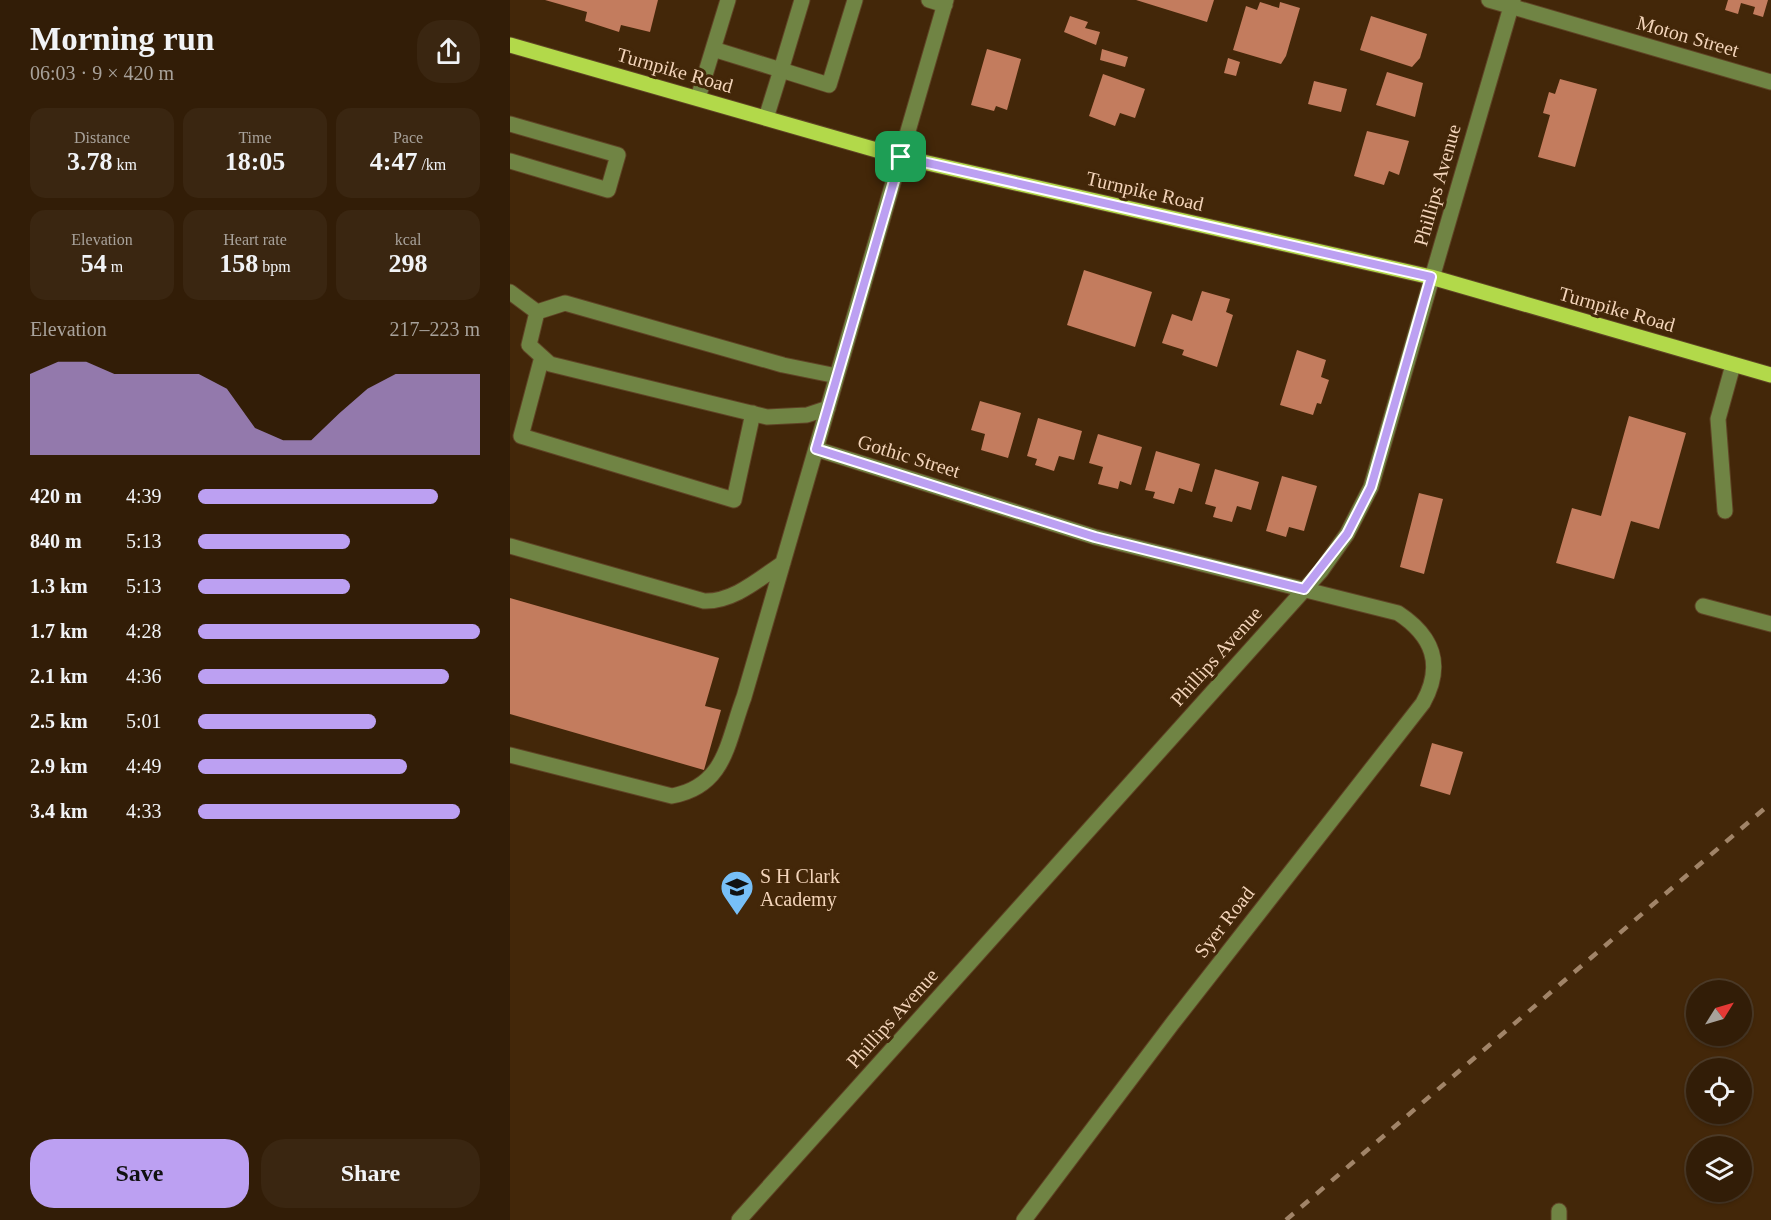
<!DOCTYPE html>
<html lang="en">
<head>
<meta charset="utf-8">
<style>
  :root { --surface:#321d07; --page:#3a2611; --text:#f1f3f6; --muted:#a8a29b; --line:#4d3b28; --accent:#bca0f2 }
  body { margin:0; font-family:Georgia,serif; background:var(--page); color:var(--text); height:100vh; display:flex; flex-direction:column; font-size:22px; white-space:nowrap }
  * { box-sizing:border-box; margin:0 }
  p { font-size:20px; color:var(--muted) }
  .icon { flex:none; width:33px; height:33px; fill:none; stroke:currentColor; stroke-width:2; stroke-linecap:round; stroke-linejoin:round }
  .map { position:relative; flex:1; overflow:hidden }
  .sheet { display:flex; flex-direction:column; background:var(--surface); width:510px }
  .sheet>* { flex:none }
  .needle { width:39px; rotate:53deg }
  .fabs { position:absolute; left:1176px; top:980px; display:grid; gap:12px }
  .fabs a { display:grid; place-items:center; width:66px; height:66px; border-radius:50%; background:var(--surface); box-shadow:0 2px 4px #0004,0 0 0 2px var(--line); font-size:30px }
  .pin { position:absolute; display:grid; place-items:center; width:51px; height:51px; color:#fff; margin:-26px; border-radius:12px; box-shadow:0 3px 9px #0006 }
  .round { display:grid; place-items:center; flex:none; width:63px; height:63px; border-radius:24px; background:var(--page) }
  .head { display:flex; align-items:center; justify-content:space-between; height:102px; padding:0 30px }
  h1 { font-size:33px; font-weight:800; line-height:45px }
  .stats { display:grid; grid-template-columns:repeat(3,1fr); gap:9px; height:102px; padding:6px 30px }
  .stats div { display:grid; align-content:center; border-radius:15px; background:var(--page); text-align:center }
  .stats b { font-size:26px; font-weight:800 }
  .stats small { font-size:16px; font-weight:400 }
  .stats p { font-size:16px }
  .chart { height:168px; padding:12px 30px }
  .chart p { display:flex; justify-content:space-between }
  .chart svg { width:100%; height:108px; margin-top:6px; fill:var(--accent); opacity:.7 }
  .primary-button { display:flex; gap:12px; margin-top:auto; padding:12px 30px }
  .primary-button a { flex:1; height:69px; border-radius:24px; background:var(--accent); color:#111; font-size:24px; font-weight:800; line-height:69px; text-align:center }
  .primary-button a+a { background:var(--page); color:var(--text) }
  ul { padding:0 30px; list-style:none; font-size:20px }
  li { display:grid; grid-template-columns:96px 72px 1fr; align-items:center; height:45px }
  li i { height:15px; border-radius:8px; background:var(--accent) }
  main { display:flex; flex:1; min-height:0 }
  .map>svg:first-child { display:block }
  .building { fill:#c37c5e }
  .lines { fill:none; stroke-linecap:round; stroke-linejoin:round }
  .minor-casing { stroke:#5f4325; stroke-width:17 }
  .major-casing { stroke:#5f4325; stroke-width:17 }
  .minor { stroke:#708444; stroke-width:15 }
  .major { stroke:#b2d94a; stroke-width:15 }
  .rail { stroke:#a18468; stroke-width:4.5; stroke-dasharray:10 10; stroke-linecap:butt }
  .route-casing { stroke:#fff; stroke-width:12 }
  .route { stroke:#bca0f2; stroke-width:8 }
  .labels { text-anchor:middle; stroke-width:6; stroke-linejoin:round; paint-order:stroke }
  .street-label { font-size:20px; fill:#f3d4ba; stroke:#432709 }
  .poi-label { font-size:20px; fill:#f3d4ba; stroke:#432709; text-anchor:start }
</style>
</head>
<body>
<main>
<section class="sheet">
<div class="head"><div><h1>Morning run</h1><p>06:03 · 9 × 420 m</p></div><a class="round"><svg class="icon" aria-label="share" viewBox="0 0 24 24"><path d="M12 15V3M7 8l5-5 5 5M5 13v7h14v-7"/></svg></a></div>
<div class="stats">
<div><p>Distance</p><b>3.78<small> km</small></b></div>
<div><p>Time</p><b>18:05</b></div>
<div><p>Pace</p><b>4:47<small> /km</small></b></div>
</div>
<div class="stats">
<div><p>Elevation</p><b>54<small> m</small></b></div>
<div><p>Heart rate</p><b>158<small> bpm</small></b></div>
<div><p>kcal</p><b>298</b></div>
</div>
<div class="chart"><p><span>Elevation</span>217–223 m</p>
<svg viewBox="0 0 160 44" preserveAspectRatio="none"><path d="M0 44V11L10 6L20 6L30 11L40 11L50 11L60 11L70 17L80 33L90 38L100 38L110 27L120 17L130 11L140 11L150 11L160 11V44z"/></svg>
</div>
<ul>
<li><b>420 m</b>4:39<i style="width:85%"></i></li>
<li><b>840 m</b>5:13<i style="width:54%"></i></li>
<li><b>1.3 km</b>5:13<i style="width:54%"></i></li>
<li><b>1.7 km</b>4:28<i style="width:100%"></i></li>
<li><b>2.1 km</b>4:36<i style="width:89%"></i></li>
<li><b>2.5 km</b>5:01<i style="width:63%"></i></li>
<li><b>2.9 km</b>4:49<i style="width:74%"></i></li>
<li><b>3.4 km</b>4:33<i style="width:93%"></i></li>
</ul>
<div class="primary-button"><a>Save</a><a>Share</a></div>
</section>
<div class="map">
<svg width="1261" height="1220" viewBox="0 0 1261 1220">
  <rect width="100%" height="100%" fill="#432709"/>
  <path class="building" d="M35,0H148L140,32L111,25L109,32L75,21L77,12Z
    M626,0H704L697,22Z
    M1218,0H1258L1253,17L1243,14L1245,7L1231,3L1228,14L1215,10Z
    M750,2L769,8L770,2L790,8L776,56L771,64L723,50L736,6L747,10Z
    M560,16L578,22L575,28L590,32L586,45L554,32Z
    M861,16L917,34L910,58L902,67L850,50Z
    M477,49L511,59L497,110L486,106L484,111L461,105Z
    M592,49L618,57L615,67L590,60Z
    M718,58L730,62L726,76L714,73Z
    M877,72L913,83L905,117L866,105Z
    M593,74L635,89L625,118L610,113L605,126L579,116Z
    M1050,79L1087,89L1065,167L1028,157L1040,115L1033,113L1039,92L1045,94Z
    M804,81L837,89L831,112L798,104Z
    M857,131L899,141L889,175L879,171L874,185L844,176Z
    M574,270L642,292L625,347L557,325Z
    M692,291L720,299L716,312L723,315L707,367L672,355L674,350L652,343L662,314L682,321Z
    M787,350L816,360L811,377L819,380L811,404L807,403L803,415L770,405Z
    M470,401L511,413L498,458L471,450L475,434L461,430Z
    M1119,416L1176,433L1149,529L1121,521L1104,579L1046,563L1062,508L1091,516Z
    M528,418L572,431L564,460L549,456L544,471L525,465L527,459L517,456Z
    M588,434L632,447L621,485L610,481L608,489L588,484L593,467L579,463Z
    M646,451L690,464L682,492L669,488L664,504L643,498L645,492L635,490Z
    M705,469L749,482L741,510L727,506L722,522L703,517L706,507L695,504Z
    M772,476L807,486L794,531L779,527L776,537L756,531Z
    M909,493L933,499L914,574L890,567Z
    M0,598L209,658L195,706L211,710L194,770L0,714Z
    M922,743L953,752L940,795L910,786Z"/>
  <g class="lines">
    <defs>
      <path id="minor" d="M292,0L271,70L319,85L345,0
        M419,0L435,5
        M979,0L1261,82
        M203,49L271,70L256,118
        M188,98L218,0
        M0,124L108,155L98,190L0,161
        M0,292L27,312
        M32,357L11,436L224,500L243,413
        M318,408L297,415L257,417L40,364L19,345L27,312L55,303L273,365L327,376
        M306,449L585,537L888,613C923,636 934,665 913,703L662,1024L514,1220
        M1215,511L1208,419L1223,365
        M0,546L194,601C224,602 250,578 273,563
        M1193,606L1261,624
        M0,755L162,796C216,786 217,742 234,697L436,0
        M1049,1211V1220
        M229,1220L811,571L837,534L861,487L1003,0"/>
      <path id="major" d="M0,45L391,157L921,277L1261,375"/>
    </defs>
    <use href="#minor" class="minor-casing"/>
    <use href="#major" class="major-casing"/>
    <use href="#minor" class="minor"/>
    <use href="#major" class="major"/>
    <path class="rail" d="M776,1220L1261,803"/>
  </g>
  <g class="lines">
    <defs>
      <path id="route" d="M391,157L921,277L861,487L837,534L794,589L585,537L306,449Z"/>
    </defs>
    <use href="#route" class="route-casing"/>
    <use href="#route" class="route"/>
  </g>
  <defs>
    <symbol id="school-pin" viewBox="-11 -11 22 30"><path d="M0 17L-7.5 6A9.5 9.5 0 1 1 7.5 6Z" fill="#77bff7" stroke="#432709"/><path d="M0-5L7-2L0 1L-7-2ZM-4 1L0 2.5L4 1V4Q0 6-4 4Z" fill="#111"/></symbol>
  </defs>
  <g fill-rule="evenodd">
    <use href="#school-pin" x="208" y="868" width="38" height="52"/>
  </g>
  <g class="labels">
    <g class="street-label">
      <text transform="translate(1178 36) rotate(16)" y="7">Moton Street</text>
      <text transform="translate(165 70) rotate(16)" y="7">Turnpike Road</text>
      <text transform="translate(927 185) rotate(-74)" y="7">Phillips Avenue</text>
      <text transform="translate(635 191) rotate(13)" y="7">Turnpike Road</text>
      <text transform="translate(1107 309) rotate(16)" y="7">Turnpike Road</text>
      <text transform="translate(399 456) rotate(17)" y="7">Gothic Street</text>
      <text transform="translate(706 656) rotate(-48)" y="7">Phillips Avenue</text>
      <text transform="translate(714 922) rotate(-52)" y="7">Syer Road</text>
      <text transform="translate(382 1018) rotate(-48)" y="7">Phillips Avenue</text>
    </g>
    <g class="poi-label">
      <text x="250" y="883">S H Clark<tspan x="250" dy="23">Academy</tspan></text>
    </g>
  </g>
</svg>
<div class="fabs">
<a><svg class="needle" viewBox="-14 -14 28 28"><path d="M0-13l5 13h-10z" fill="#e53935"/><path d="M0 13l5-13h-10z" fill="#a8a29b"/></svg></a>
<a><svg class="icon" aria-label="locate" viewBox="0 0 24 24"><circle cx="12" cy="12" r="6"/><path d="M12 2v4M12 18v4M2 12h4M18 12h4"/></svg></a>
<a><svg class="icon" aria-label="layers" viewBox="0 0 24 24"><path d="M12 4l9 5-9 5-9-5zM3 14l9 5 9-5"/></svg></a>
</div>
<div class="pin" style="left:391px;top:157px;background:#1e9e55"><svg class="icon" aria-label="arrive" viewBox="0 0 24 24"><path d="M6 21V4h12l-3 4 3 4H6"/></svg></div>
</div>
</main>
</body>
</html>
